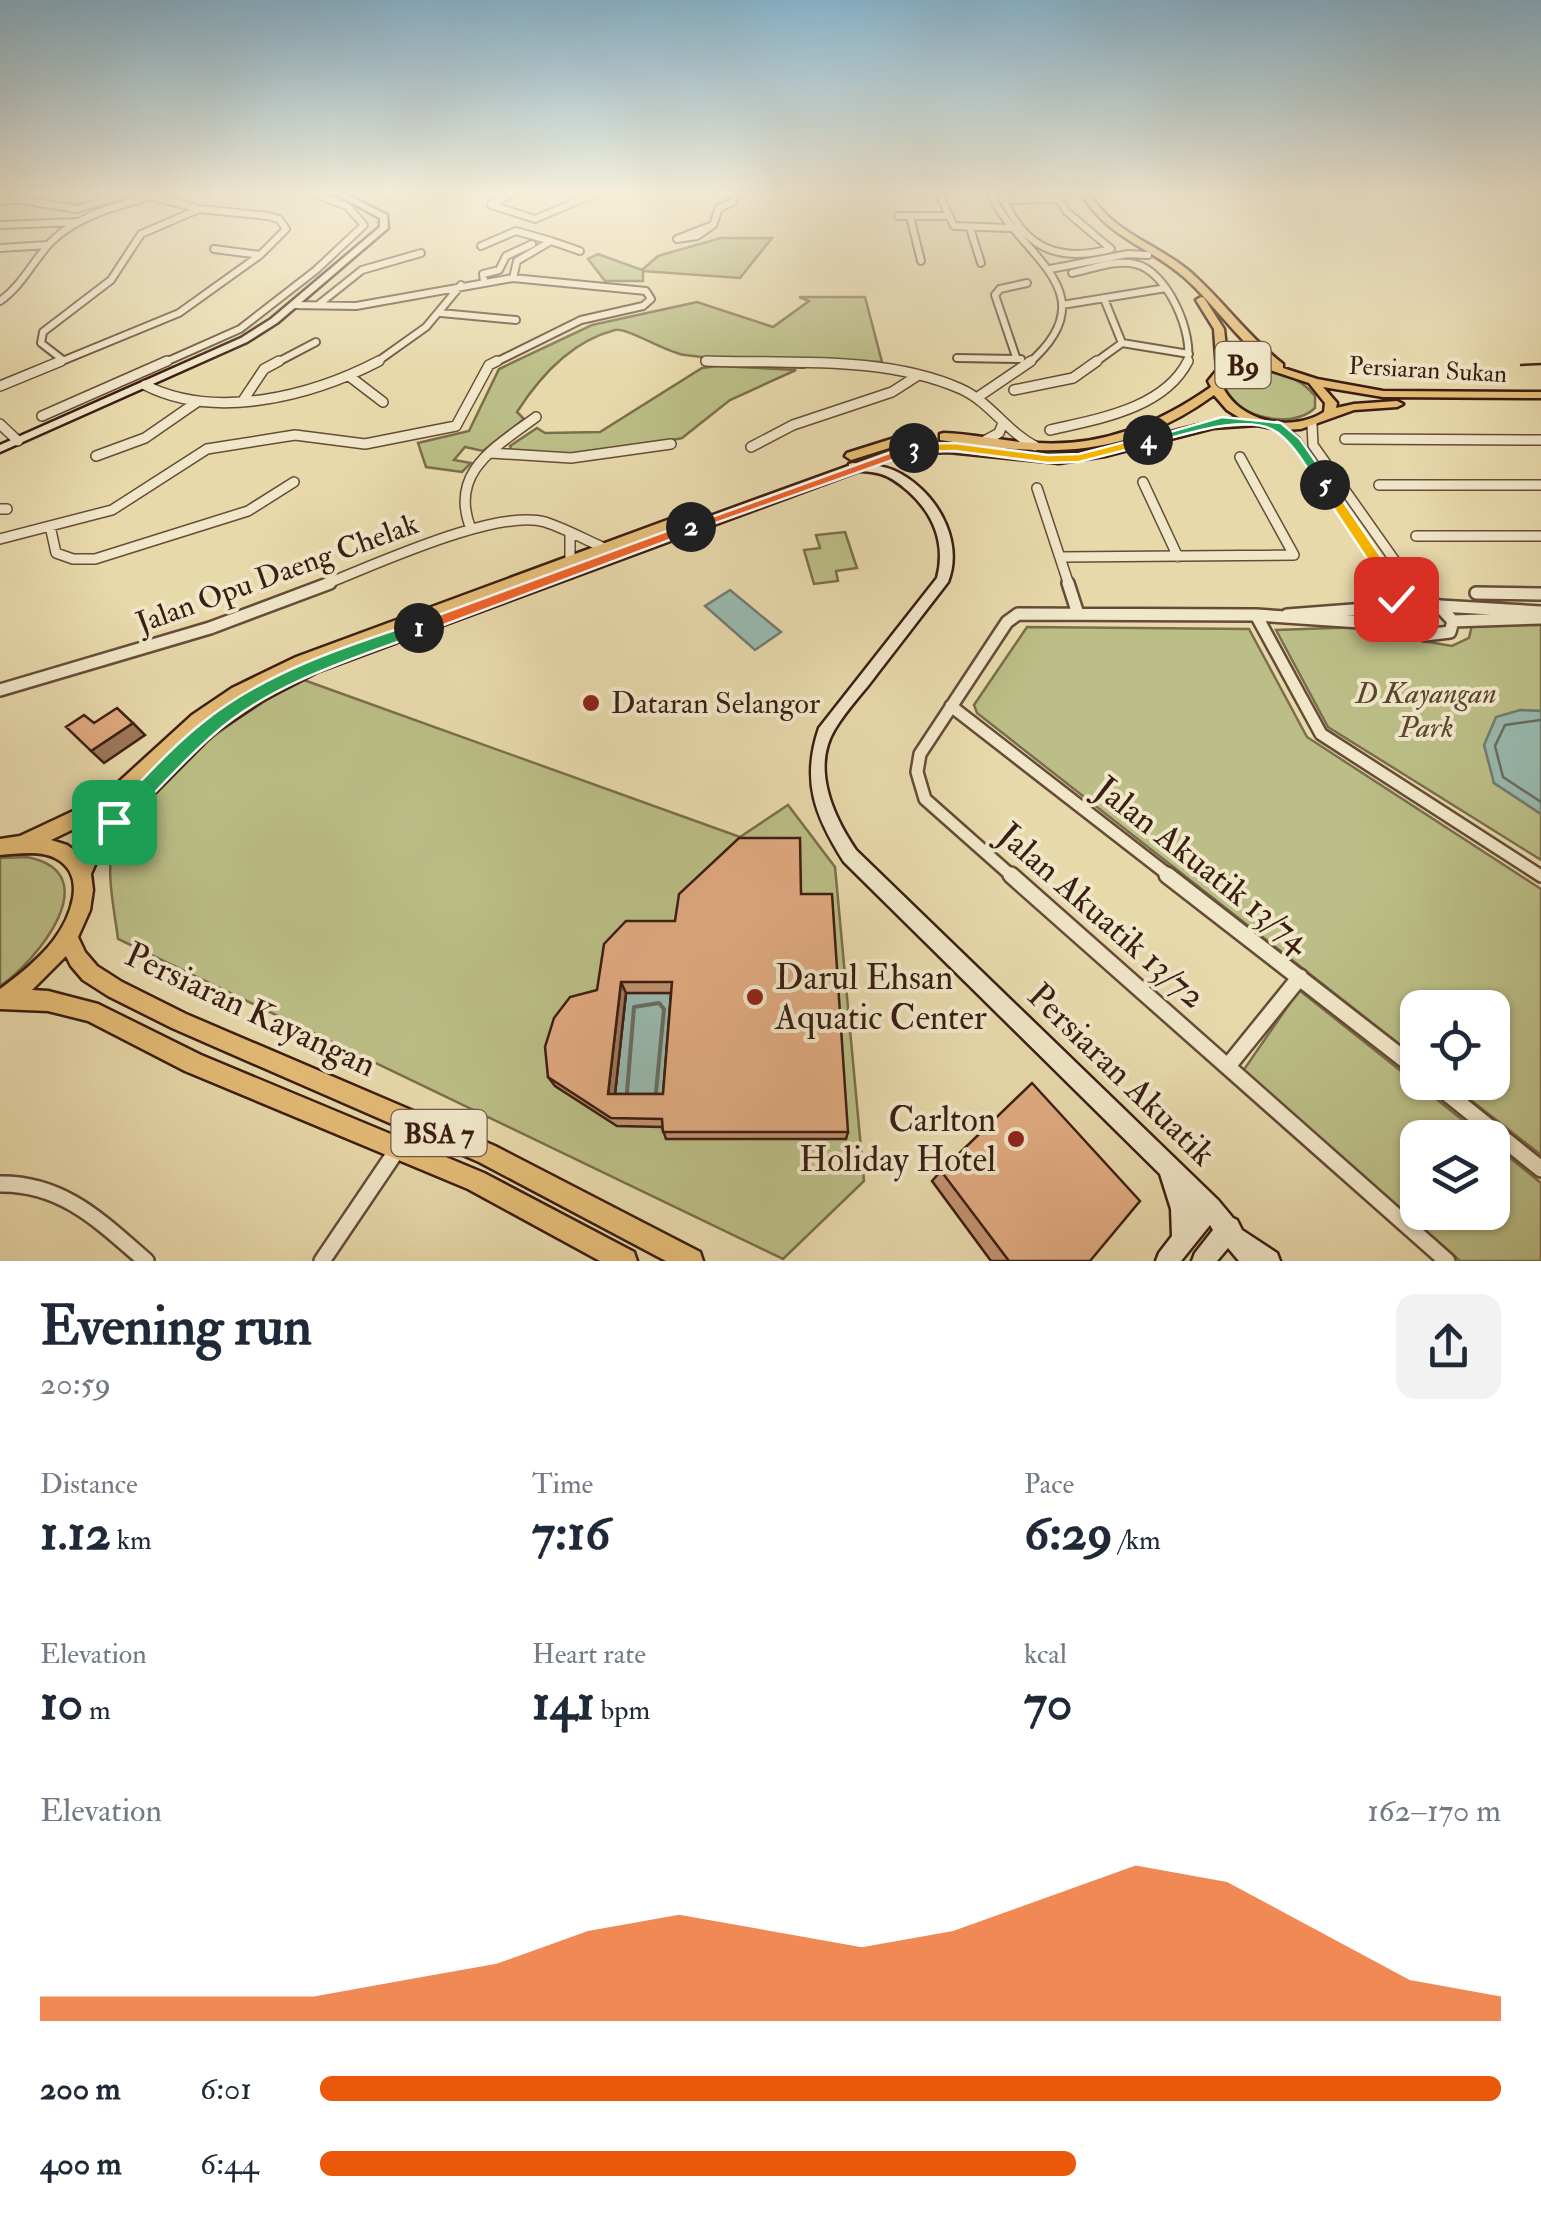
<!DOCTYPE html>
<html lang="en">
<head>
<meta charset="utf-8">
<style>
  :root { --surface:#fff; --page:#f2f2f3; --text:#1f2937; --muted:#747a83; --accent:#ea580c }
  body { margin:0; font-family:"IM FELL Double Pica",serif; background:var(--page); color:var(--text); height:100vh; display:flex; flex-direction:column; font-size:38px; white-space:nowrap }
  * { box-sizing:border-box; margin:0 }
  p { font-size:32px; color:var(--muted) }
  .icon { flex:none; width:55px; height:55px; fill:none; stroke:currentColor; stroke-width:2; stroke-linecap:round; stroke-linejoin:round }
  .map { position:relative; height:1261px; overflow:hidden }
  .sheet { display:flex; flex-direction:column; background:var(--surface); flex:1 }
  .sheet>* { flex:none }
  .controls { position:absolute; left:1400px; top:990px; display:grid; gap:20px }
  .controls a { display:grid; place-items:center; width:110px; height:110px; border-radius:20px; background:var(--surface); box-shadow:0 2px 8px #0004; font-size:50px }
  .pin { position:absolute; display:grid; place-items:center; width:85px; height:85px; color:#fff; margin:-42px; border-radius:20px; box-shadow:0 5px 15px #0006 }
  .km { position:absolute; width:50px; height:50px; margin:-25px; border-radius:50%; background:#222; color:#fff; font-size:28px; line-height:50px; text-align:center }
  .round { display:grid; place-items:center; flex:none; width:105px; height:105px; border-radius:20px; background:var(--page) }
  .headline { display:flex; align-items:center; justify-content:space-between; height:170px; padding:0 40px }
  h1 { font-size:55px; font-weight:700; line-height:75px }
  .metrics { display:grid; grid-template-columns:repeat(3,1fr); gap:15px; height:170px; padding:10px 40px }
  .metrics div { display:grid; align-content:center }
  .metrics b { font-size:50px; font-weight:700 }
  .metrics small { font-size:28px; font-weight:400 }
  .metrics p { font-size:28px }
  .chart { height:280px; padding:20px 40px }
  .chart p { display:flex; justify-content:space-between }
  .chart svg { width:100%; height:180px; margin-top:10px; fill:var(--accent); opacity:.7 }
  ul { padding:0 40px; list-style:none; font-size:32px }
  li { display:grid; grid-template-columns:160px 120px 1fr; align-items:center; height:75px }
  li i { height:25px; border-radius:12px; background:var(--accent) }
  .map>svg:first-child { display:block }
  .green { fill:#bbbe86; stroke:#7b6e4c; stroke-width:2.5 }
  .water { fill:#98b9af; stroke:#737b70; stroke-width:2.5 }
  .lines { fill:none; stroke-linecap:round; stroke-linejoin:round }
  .shore-far1 { stroke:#6a6b60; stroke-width:2.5 }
  .shore { stroke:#6a6b60; stroke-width:4 }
  .street-far3-casing { stroke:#664c38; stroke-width:10 }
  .street-far2-casing { stroke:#664c38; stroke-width:12 }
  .street-far1-casing { stroke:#664c38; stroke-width:16 }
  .street-casing { stroke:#664c38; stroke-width:20 }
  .secondary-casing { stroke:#3b1d12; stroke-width:5 }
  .primary-casing { stroke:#3b1d12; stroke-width:5 }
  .street-far3 { stroke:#f0e6c8; stroke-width:6 }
  .street-far2 { stroke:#f0e6c8; stroke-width:9 }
  .street-far1 { stroke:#f0e6c8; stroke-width:11 }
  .street { stroke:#f0e6c8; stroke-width:15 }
  .secondary { fill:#f0e6c8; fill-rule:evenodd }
  .primary { fill:#e4bc76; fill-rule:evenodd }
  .tram { stroke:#3b1d12; stroke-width:2.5 }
  .wall { fill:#c2926f; stroke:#3b1d12; stroke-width:2.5; fill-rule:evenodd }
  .shaded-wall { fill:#9e775a; stroke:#3b1d12; stroke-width:2.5 }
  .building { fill:#e1aa81; stroke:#3b1d12; stroke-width:2.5; fill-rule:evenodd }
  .split-1 { fill:#22a559; stroke:#fff; stroke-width:2.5 }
  .split-2 { fill:#f0652b; stroke:#fff; stroke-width:2.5 }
  .split-3 { fill:#f0652b; stroke:#fff; stroke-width:2.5 }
  .split-4 { fill:#f5b400; stroke:#fff; stroke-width:2.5 }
  .split-5 { fill:#22a559; stroke:#fff; stroke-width:2.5 }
  .split-6 { fill:#f5b400; stroke:#fff; stroke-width:2.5 }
  .poi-dot { fill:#8f2418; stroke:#f0e6c8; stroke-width:4 }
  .labels { text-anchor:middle; stroke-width:8; stroke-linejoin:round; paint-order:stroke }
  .far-street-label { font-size:25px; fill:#3b1d12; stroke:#f0e6c8 }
  .shield { fill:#f0e6c8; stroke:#715949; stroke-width:2.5 }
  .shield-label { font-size:28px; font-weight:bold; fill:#3b1d12 }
  .street-label { font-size:30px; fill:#3b1d12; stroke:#f0e6c8 }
  .park-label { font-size:30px; font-style:italic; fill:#5b452f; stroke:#f0e6c8 }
  .poi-label { font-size:30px; fill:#3b1d12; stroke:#f0e6c8; text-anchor:start }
  .near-street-label { font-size:35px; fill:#3b1d12; stroke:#f0e6c8 }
  .near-poi-label { font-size:35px; fill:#3b1d12; stroke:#f0e6c8; text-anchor:start }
</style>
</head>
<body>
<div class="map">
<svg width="1541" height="1261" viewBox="0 0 1541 1261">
  <rect width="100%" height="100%" fill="#e8d9ab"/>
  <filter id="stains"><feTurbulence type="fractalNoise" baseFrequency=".002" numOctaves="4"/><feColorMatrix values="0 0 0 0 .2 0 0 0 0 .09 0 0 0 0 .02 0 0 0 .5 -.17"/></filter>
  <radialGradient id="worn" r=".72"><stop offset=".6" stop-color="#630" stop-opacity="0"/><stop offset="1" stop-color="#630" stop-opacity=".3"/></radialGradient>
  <path class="green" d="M721,238H772L740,278L643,271V281H605L588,259L598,254L642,270L658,256Z
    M799,297H865L882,362C818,360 746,363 685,355C667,353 627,327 615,330C572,341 540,376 517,412L524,419L483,451L465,447L454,460L471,463L462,472L426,467L418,443L469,431L499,369L592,325L697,302L773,327L809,301Z
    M718,366L796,370L730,400L682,438L598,455L512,452L510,446L537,428L545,433L600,432L702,368Z
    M1252,368C1277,370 1299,376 1315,396V408C1290,432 1228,415 1221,381L1229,372Z
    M845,532L857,568L836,571L838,581L814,584L804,550L820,548L816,535Z
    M1472,625H1541V711L1520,710L1494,783L1541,814V860L1328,727L1276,630L1391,626L1411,639L1452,646L1469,638Z
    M1027,627L1249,629L1307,737L1541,889V1155L1449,1083L1492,1082V1008H1418L1417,1058L977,713L974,705Z
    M301,679L740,837L788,805L835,867L864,1181L783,1259L118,939C114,907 105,871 114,839C118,825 131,812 141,802C192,747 238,717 301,679Z
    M27,857C109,873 37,961 0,986V858Z
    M1299,990L1484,1137L1418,1138V1212H1492L1493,1144L1541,1183V1261H1460L1243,1071Z"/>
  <path class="water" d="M730,590L781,632L755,650L705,606Z
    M1520,710L1541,711V814L1494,783L1484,745L1496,717Z
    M626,993H675L667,1103H614Z"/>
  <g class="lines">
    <path class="shore-far1" d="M1541,720L1505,725L1495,746L1503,777L1541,802"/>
    <path class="shore" d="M627,1092L634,1007L659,1003L664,1009L656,1092"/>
    <defs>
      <path id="street-far3" d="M939,194L954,226L1009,228
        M991,194C1016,254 1113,291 1028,364
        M1002,194C1022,248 1058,263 1111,249L1066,211L1056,194
        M1002,200L1057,199
        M2,201L16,199L77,209L125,194
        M491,205L535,219L594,194
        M491,205L511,194
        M898,216H947
        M910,216L921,261
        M0,225L77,222
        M713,225L697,236L677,239Z
        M713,225L719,208L733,202L735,194
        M970,228L981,263
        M551,241L580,251
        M481,246L516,231L551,241L517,261L513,278
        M0,248L48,245
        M214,249L260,255
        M1050,269L1128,254L1148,255
        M1072,273C1092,269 1115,259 1135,264C1167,270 1195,335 1187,364
        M484,281L483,274L499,270L506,256L532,244
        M0,301C23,285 33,260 52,241C80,214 119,206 154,195
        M293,305L356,306L513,278L646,291L651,299L643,306L581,320L492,364
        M318,305L362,270L421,253
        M1062,305L1166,288
        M441,313L516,320
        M1122,343L1189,354
        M1016,357L995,295L1000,289L1027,283
        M957,358L1021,359
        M63,360L41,343L43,332L111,280L141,234L199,209
        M705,361L803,364
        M55,364L179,313L260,255L286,229L279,219L268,216L199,209L151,196
        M161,364L240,329L316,270L364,225L347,206L315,194
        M274,364L316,342
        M374,364L426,327L461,285
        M1093,364L1122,343L1105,301"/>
      <path id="street-far2" d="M706,361C789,364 884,355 961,389C990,402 1007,432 1035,446
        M349,376L383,402
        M145,385C215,421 312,396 379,361
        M0,386L61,361
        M1014,390L1073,378L1097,361
        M978,397L1031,361
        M244,399L264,369L279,361
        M42,416L167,361
        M0,424L18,441
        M1312,424L1313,445L1412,585
        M1277,425L1296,441L1392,585
        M1050,430C1097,419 1164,409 1188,361
        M1345,439L1541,440
        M986,440L999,433L1003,423
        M751,447L793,425L892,392L917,376
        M491,453L571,458L671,444
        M96,456L145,438L197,402
        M1143,482L1178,557
        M1379,485H1541
        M1037,488L1069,585
        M0,509H7
        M50,526L56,553L73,559H95L248,511L294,482
        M471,529C448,472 496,447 536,417
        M570,535V560
        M1416,536H1541
        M0,539L112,510L207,449L295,435L365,444L456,426L489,365L497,361
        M1061,557L1294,555L1240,457
        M323,585C373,566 496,508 545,522C564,528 584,539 602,547"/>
      <path id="street-far1" d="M1068,583L1078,614
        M1390,583L1400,597
        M1409,583L1425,599
        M1476,593L1541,594
        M1412,596L1439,606L1453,621L1450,632L1425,635L1398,619L1393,603Z
        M1440,606L1541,612
        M1256,615L1321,734L1541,876
        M1287,615L1392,607
        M1453,621L1541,618
        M0,690L210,628L330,583
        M951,706L1171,877
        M1013,877L925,799L917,772L920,754L1007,622L1018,614L1256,615L1405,625"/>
      <path id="street" d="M1011,875L1447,1261
        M1167,875L1418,1070
        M1228,1066L1300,977
        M1433,1082L1541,1169
        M0,1184C63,1183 101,1222 146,1261
        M322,1261L397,1150"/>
      <path id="secondary" d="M336,194H346L387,215L388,228L277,323L247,342L0,452V445L241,338L271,319L380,227V218Z
        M853,463C866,464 880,465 893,470C934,488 965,539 948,582C924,613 901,643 877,674C864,692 847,709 835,729C811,768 833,816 856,850L1218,1200L1233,1218L1237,1220L1242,1230L1277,1253L1280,1261H1239L1228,1248L1217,1261H1192L1195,1253L1213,1230L1210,1225L1181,1261H1156L1159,1253L1172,1236L1171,1209L1160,1174L844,862C815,816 801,781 819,728L937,578C946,544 934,514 908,491C900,484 891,477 881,474C871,471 859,471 849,470V464Z"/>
      <path id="primary" d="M1082,194H1090C1113,233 1155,243 1188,270C1222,299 1247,336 1283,364V368L1317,379L1383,391L1541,392V398L1383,397L1323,387L1337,403L1336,408L1354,404L1397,401L1403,404L1397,407L1354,410L1301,429L1283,430L1257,425L1213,428L1105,456L1059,463L948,452L905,454L317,672L263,700L214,733L120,828L101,851L91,874L93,890L90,910L78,937L85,952L97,966L122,982L186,1014L495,1146L700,1252L703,1261H666L479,1162L172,1028L108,996L83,980L71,966L66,956L32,990L48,991L98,1004L201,1055L484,1173L634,1252L637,1261H600L468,1189L185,1071L88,1021L48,1011L0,1009V989C19,975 38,960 53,941C70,919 89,875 55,858C39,850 17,854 0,855V839L20,836L101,798L192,715L232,688L296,657L689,512H699L701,515L699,518L490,596L903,446C955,441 1005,457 1057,455C1120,453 1178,424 1240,418L1227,410L1214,395C1123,461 1045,456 940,440V434L944,433C975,434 1006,442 1037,443C1102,447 1158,424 1211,387L1208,381L1217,370L1214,329L1196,300L1201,297L1204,298L1224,329L1228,366L1267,362C1236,338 1214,304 1185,278C1149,246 1107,238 1082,194ZM1264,368L1309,383L1325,403L1324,412C1289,434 1235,421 1220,381L1226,373ZM137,787L89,839L81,855L67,845L51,840L113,810Z
        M901,436L907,440L905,443L851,460L845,456L847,453Z"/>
    </defs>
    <use href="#street-far3" class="street-far3-casing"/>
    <use href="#street-far2" class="street-far2-casing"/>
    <use href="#street-far1" class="street-far1-casing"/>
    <use href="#street" class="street-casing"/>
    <use href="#secondary" class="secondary-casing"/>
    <use href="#primary" class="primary-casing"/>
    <use href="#street-far3" class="street-far3"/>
    <use href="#street-far2" class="street-far2"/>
    <use href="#street-far1" class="street-far1"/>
    <use href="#street" class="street"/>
    <use href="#secondary" class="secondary"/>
    <use href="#primary" class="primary"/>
    <path class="tram" d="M1521,365L1541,364"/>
  </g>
  <path class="wall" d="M801,894L848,1132L846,1139H666L662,1127L617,1126L555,1086L548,1077L597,990L675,921ZM626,993H671L663,1094H615Z
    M941,1171L1090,1261H991L932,1181Z"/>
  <path class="shaded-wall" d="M133,723L145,735L104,763L91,751Z
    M621,982L626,993L614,1103L608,1094Z"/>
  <path class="building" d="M117,708L133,723L91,751L66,727L84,715L94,723Z
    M739,838H800L801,894H832L848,1132H663L662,1119L611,1118L548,1077L545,1047L554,1018L570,997L597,990L604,944L626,921H675L679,894ZM621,982H672L663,1094H608Z
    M1032,1083L1140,1201L1090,1261H1009L941,1171Z"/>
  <linearGradient id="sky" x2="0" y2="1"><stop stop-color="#88b6d1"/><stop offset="0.52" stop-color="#f5eed9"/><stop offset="1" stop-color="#f5eed9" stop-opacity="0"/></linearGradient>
  <rect width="1541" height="371" fill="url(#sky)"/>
  <path class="split-1" d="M419,622L425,624V632C353,659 271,683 213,735C180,764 151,797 121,828H107V816C138,785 168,750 202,723C263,673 345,646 419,622Z"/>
  <path class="split-2" d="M691,522L696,523V530L425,632L419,634L411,628L414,624Z"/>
  <path class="split-3" d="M914,444L918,445V451L696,530L684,527Z"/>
  <path class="split-4" d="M1148,436L1155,440L1153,443L1079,462L1048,463L955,451L914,452L907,448L914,444L955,443L1048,455L1079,454Z"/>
  <path class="split-5" d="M1222,417L1281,423L1300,439L1332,485L1320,489C1308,469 1296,447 1278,433C1249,411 1180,436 1148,444L1142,440Z"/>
  <path class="split-6" d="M1320,482H1330L1406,593V601L1390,603L1391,595L1318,485Z"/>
  <g class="poi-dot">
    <circle cx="591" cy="703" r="10"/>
    <circle cx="755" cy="997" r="10"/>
    <circle cx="1016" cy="1139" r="10"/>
  </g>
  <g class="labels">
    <g class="far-street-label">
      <text transform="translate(1428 369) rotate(3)" y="9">Persiaran Sukan</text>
    </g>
    <g class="shield">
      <rect x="1215.5" y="342" width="55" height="46" rx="8"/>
      <rect x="391.5" y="1110" width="95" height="46" rx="8"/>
    </g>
    <g class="shield-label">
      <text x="1243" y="375">B9</text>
      <text x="439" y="1143">BSA 7</text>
    </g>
    <g class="street-label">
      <text transform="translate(277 573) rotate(-20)" y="10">Jalan Opu Daeng Chelak</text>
    </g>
    <g class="park-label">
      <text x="1426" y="703">D Kayangan<tspan x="1426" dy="34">Park</tspan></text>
    </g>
    <g class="poi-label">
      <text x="611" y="713">Dataran Selangor</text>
    </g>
    <g class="near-street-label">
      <text transform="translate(1203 864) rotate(38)" y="12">Jalan Akuatik 13/74</text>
      <text transform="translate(1102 915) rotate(41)" y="12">Jalan Akuatik 13/72</text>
      <text transform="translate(251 1009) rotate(25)" y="12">Persiaran Kayangan</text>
      <text transform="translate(1122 1074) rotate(44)" y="12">Persiaran Akuatik</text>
    </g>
    <g class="near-poi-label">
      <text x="775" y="989">Darul Ehsan<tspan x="775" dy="40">Aquatic Center</tspan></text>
      <text x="996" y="1131" text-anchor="end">Carlton<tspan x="996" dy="40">Holiday Hotel</tspan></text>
    </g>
  </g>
  <rect width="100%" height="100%" filter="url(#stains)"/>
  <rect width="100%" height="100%" fill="url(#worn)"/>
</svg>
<div class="controls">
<a><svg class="icon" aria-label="locate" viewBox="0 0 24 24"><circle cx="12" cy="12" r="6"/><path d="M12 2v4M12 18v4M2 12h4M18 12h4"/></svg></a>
<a><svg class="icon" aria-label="layers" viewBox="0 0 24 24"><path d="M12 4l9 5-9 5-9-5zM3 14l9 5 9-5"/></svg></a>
</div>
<div class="pin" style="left:114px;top:822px;background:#1e9e55"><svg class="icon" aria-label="arrive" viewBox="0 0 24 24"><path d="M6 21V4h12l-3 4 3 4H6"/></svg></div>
<div class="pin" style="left:1396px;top:599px;background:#d93025"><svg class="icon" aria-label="check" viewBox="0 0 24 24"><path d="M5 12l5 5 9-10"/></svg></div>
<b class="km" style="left:419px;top:628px">1</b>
<b class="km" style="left:691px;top:527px">2</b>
<b class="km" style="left:914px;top:448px">3</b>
<b class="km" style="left:1148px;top:440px">4</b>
<b class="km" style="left:1325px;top:485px">5</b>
</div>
<section class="sheet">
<div class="headline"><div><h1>Evening run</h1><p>20:59</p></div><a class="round"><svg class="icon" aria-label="share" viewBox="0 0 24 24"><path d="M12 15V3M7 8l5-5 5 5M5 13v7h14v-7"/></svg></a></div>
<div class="metrics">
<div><p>Distance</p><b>1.12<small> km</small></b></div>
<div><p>Time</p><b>7:16</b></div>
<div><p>Pace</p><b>6:29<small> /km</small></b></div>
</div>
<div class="metrics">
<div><p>Elevation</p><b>10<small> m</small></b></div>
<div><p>Heart rate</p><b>141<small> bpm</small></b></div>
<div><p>kcal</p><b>70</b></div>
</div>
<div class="chart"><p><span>Elevation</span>162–170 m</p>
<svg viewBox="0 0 160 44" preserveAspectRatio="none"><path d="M0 44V38L10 38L20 38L30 38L40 34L50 30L60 22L70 18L80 22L90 26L100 22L110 14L120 6L130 10L140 22L150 34L160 38V44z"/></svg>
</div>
<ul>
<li><b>200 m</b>6:01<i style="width:100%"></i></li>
<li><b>400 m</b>6:44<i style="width:64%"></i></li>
</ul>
</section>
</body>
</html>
